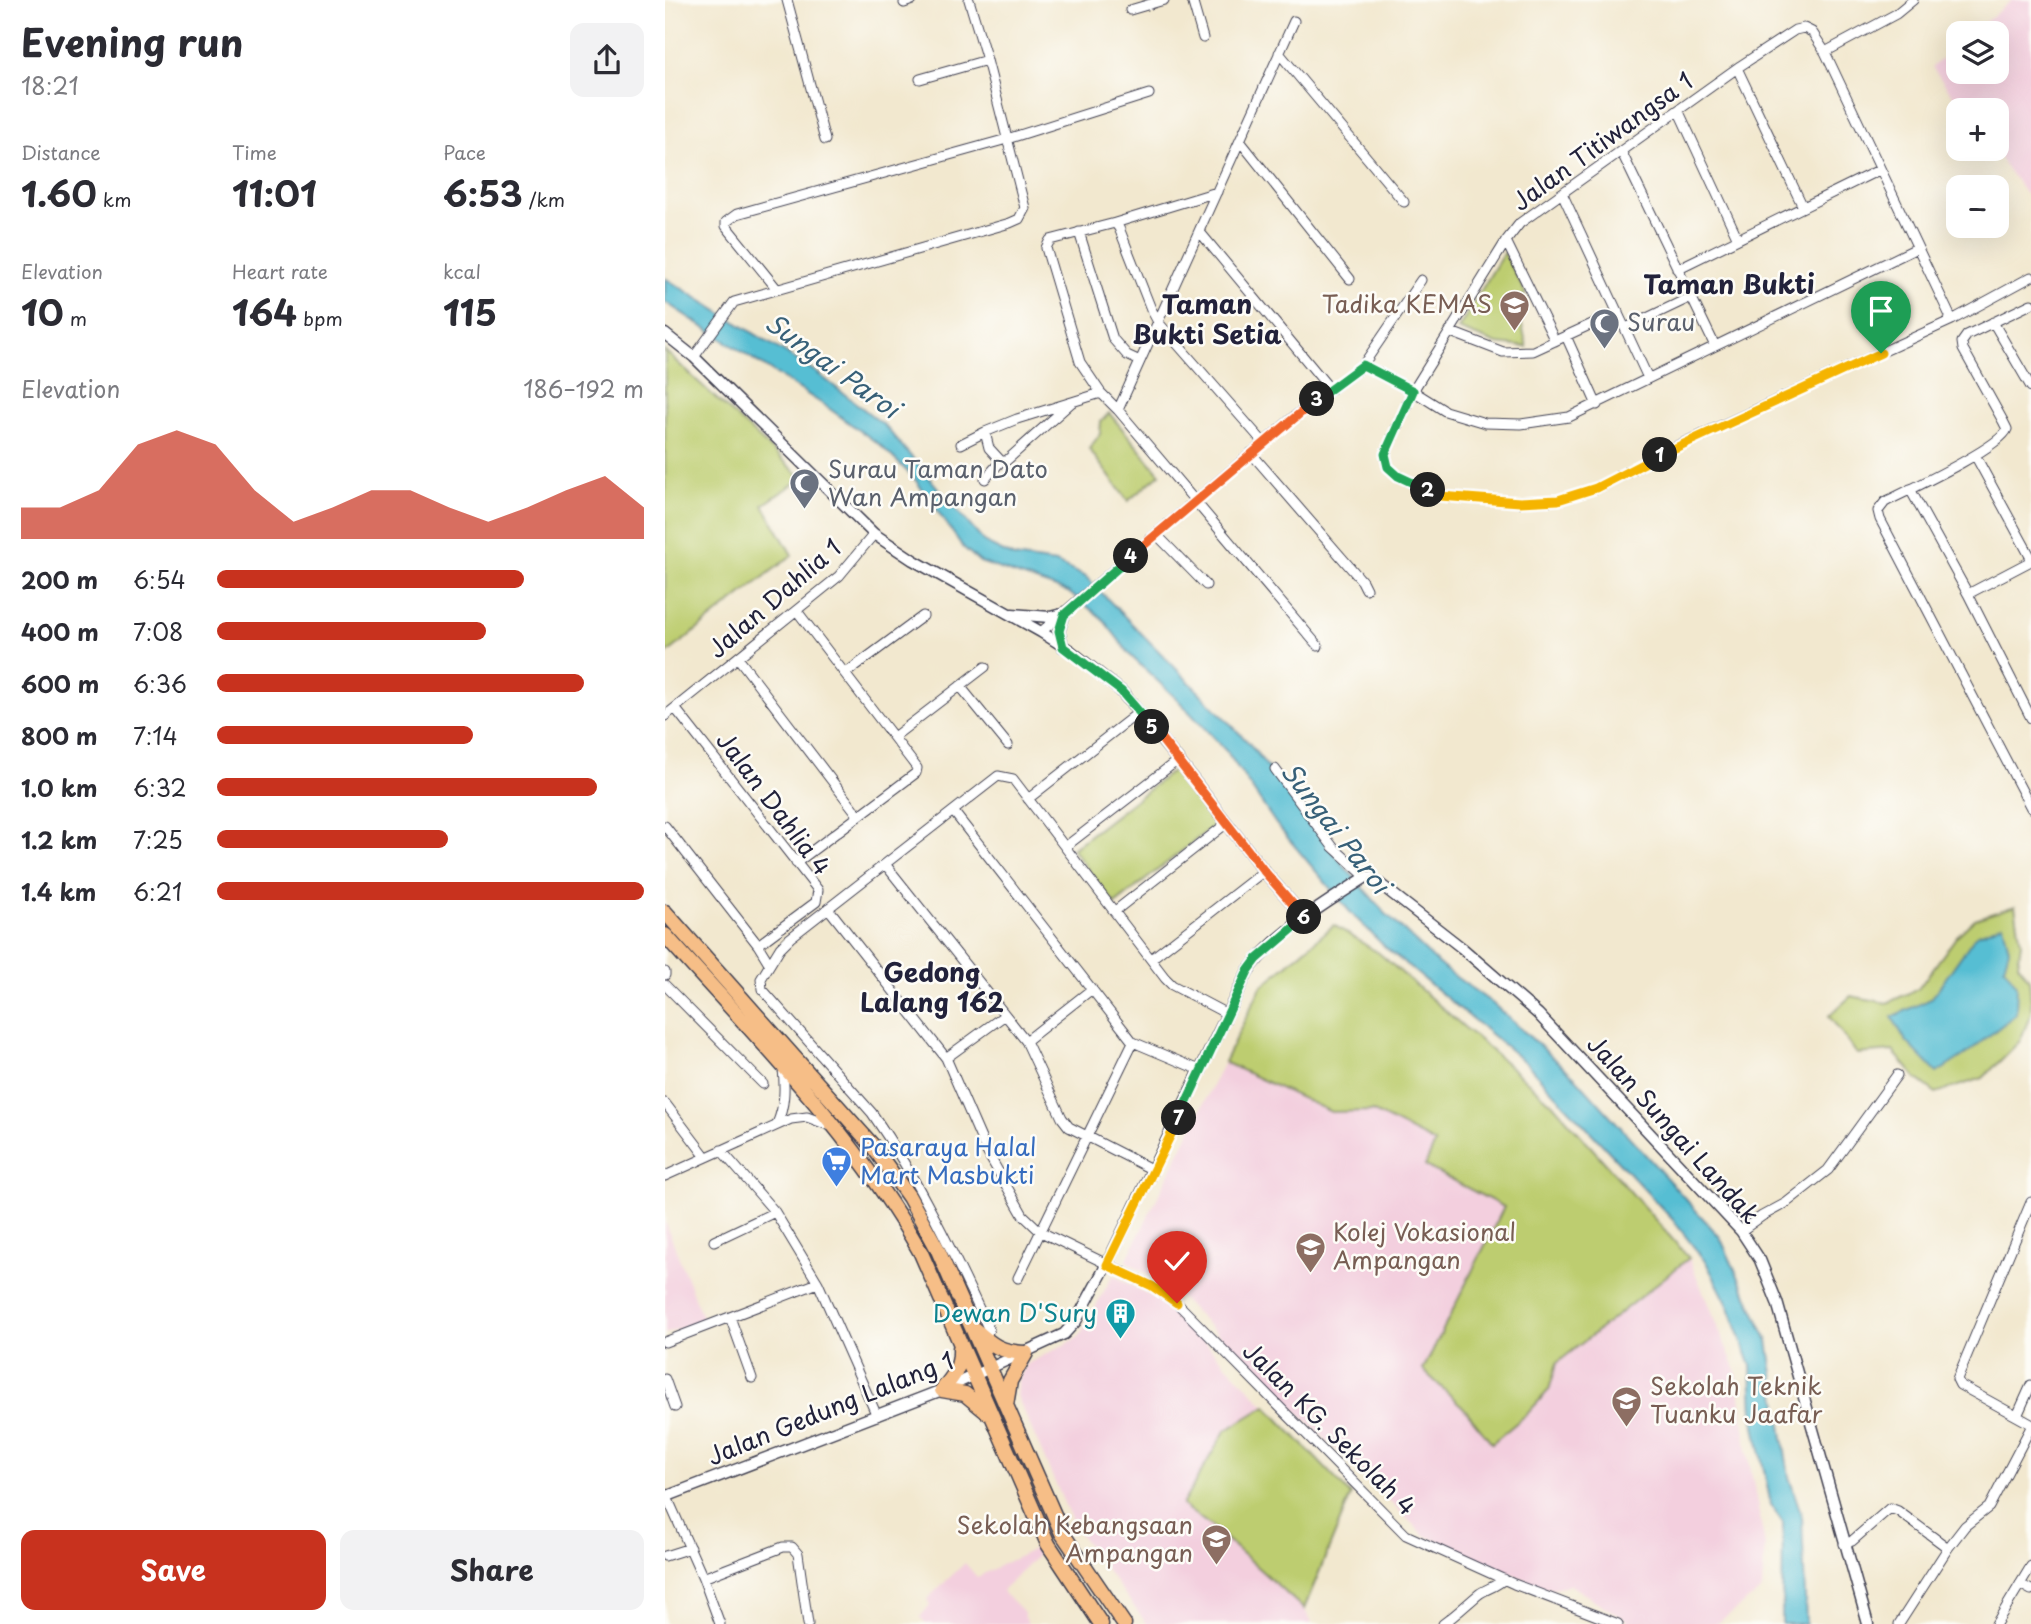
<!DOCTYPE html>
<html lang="en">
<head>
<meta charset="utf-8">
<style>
  :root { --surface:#fff; --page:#f2f2f3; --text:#2b2b33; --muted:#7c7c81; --accent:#c8321e }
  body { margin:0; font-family:"Playpen Sans",sans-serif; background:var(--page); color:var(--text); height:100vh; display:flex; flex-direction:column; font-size:26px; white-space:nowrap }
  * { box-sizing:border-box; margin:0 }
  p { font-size:23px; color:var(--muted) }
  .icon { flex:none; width:38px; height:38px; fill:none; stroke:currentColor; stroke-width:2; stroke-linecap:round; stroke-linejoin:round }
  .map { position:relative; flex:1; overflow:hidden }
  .details { display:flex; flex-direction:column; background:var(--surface); width:665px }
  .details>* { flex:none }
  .buttons { position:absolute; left:1281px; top:21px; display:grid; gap:14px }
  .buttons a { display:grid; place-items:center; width:63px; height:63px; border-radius:14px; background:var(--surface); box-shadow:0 7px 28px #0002; font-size:35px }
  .pin { position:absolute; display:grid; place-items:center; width:60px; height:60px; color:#fff; margin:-72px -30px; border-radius:50% 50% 50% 0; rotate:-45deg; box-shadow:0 0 7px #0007 }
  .pin .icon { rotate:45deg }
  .km { position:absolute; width:35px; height:35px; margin:-18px; border-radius:50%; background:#222; color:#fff; font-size:19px; line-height:35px; text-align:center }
  .round { display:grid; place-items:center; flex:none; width:74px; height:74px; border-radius:14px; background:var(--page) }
  .overview { display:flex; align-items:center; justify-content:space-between; height:119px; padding:0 21px }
  h1 { font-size:38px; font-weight:700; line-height:52px }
  .stats { display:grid; grid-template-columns:repeat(3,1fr); gap:10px; height:119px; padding:7px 21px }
  .stats div { display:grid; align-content:center }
  .stats b { font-size:35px; font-weight:700 }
  .stats small { font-size:19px; font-weight:400 }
  .stats p { font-size:19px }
  .chart { height:196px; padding:14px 21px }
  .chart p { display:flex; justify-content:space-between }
  .chart svg { width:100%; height:126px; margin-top:7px; fill:var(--accent); opacity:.7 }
  .button { display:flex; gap:14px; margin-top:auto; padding:14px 21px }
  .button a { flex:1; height:80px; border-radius:14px; background:var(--accent); color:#fff; font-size:28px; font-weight:700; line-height:80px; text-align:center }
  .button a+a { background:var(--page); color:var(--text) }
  ul { padding:0 21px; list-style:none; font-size:23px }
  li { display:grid; grid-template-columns:112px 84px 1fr; align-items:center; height:52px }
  li i { height:18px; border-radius:9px; background:var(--accent) }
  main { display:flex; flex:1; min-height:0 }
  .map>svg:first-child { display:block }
  .built { fill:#f3cfde }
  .green { fill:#bdcd70; stroke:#707856; stroke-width:2 }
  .water { fill:#56bed3; stroke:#3c7087; stroke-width:2 }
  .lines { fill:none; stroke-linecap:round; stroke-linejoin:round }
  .minor-casing { stroke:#414051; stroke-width:11 }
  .tertiary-casing { stroke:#414051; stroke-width:13 }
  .trunk-casing { stroke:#414051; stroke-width:17 }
  .minor { stroke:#fff; stroke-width:9 }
  .tertiary { stroke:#fff; stroke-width:10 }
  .trunk { stroke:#f6be87; stroke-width:14 }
  .split-1-casing { stroke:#fff; stroke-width:14 }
  .split-2-casing { stroke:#fff; stroke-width:14 }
  .split-3-casing { stroke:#fff; stroke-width:14 }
  .split-4-casing { stroke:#fff; stroke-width:14 }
  .split-5-casing { stroke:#fff; stroke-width:14 }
  .split-6-casing { stroke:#fff; stroke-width:14 }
  .split-7-casing { stroke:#fff; stroke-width:14 }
  .split-8-casing { stroke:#fff; stroke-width:14 }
  .split-1 { stroke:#f5b400; stroke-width:9 }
  .split-2 { stroke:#f5b400; stroke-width:9 }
  .split-3 { stroke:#22a559; stroke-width:9 }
  .split-4 { stroke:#f0652b; stroke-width:9 }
  .split-5 { stroke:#22a559; stroke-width:9 }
  .split-6 { stroke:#f0652b; stroke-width:9 }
  .split-7 { stroke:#22a559; stroke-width:9 }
  .split-8 { stroke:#f5b400; stroke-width:9 }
  .labels { text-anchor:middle; stroke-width:5; stroke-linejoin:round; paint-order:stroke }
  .street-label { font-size:24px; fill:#22223b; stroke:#fdfcf7 }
  .education-label { font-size:24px; fill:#785e54; stroke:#fdfcf7; text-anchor:end }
  .worship-label { font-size:24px; fill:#5b616d; stroke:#fdfcf7; text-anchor:start }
  .shop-label { font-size:24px; fill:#366cbe; stroke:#fdfcf7; text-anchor:start }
  .culture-label { font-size:24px; fill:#0d838f; stroke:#fdfcf7; text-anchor:end }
  .neighbourhood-label { font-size:26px; font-weight:bold; fill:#22223b; stroke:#fdfcf7 }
  .water-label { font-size:26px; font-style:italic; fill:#376078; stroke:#fdfcf7 }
</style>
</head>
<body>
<main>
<section class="details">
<div class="overview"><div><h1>Evening run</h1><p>18:21</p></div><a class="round"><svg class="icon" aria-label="share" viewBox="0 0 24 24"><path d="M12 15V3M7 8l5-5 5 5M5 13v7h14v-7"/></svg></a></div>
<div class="stats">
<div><p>Distance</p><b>1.60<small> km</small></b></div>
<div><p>Time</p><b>11:01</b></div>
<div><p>Pace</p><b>6:53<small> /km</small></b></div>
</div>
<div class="stats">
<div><p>Elevation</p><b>10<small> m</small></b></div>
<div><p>Heart rate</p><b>164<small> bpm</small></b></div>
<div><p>kcal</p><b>115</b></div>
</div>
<div class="chart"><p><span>Elevation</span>186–192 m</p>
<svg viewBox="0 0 160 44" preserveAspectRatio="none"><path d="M0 44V33L10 33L20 27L30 11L40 6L50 11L60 27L70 38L80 33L90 27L100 27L110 33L120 38L130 33L140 27L150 22L160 33V44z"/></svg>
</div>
<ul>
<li><b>200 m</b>6:54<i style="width:72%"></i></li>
<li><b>400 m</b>7:08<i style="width:63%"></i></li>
<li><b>600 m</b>6:36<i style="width:86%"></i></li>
<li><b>800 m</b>7:14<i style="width:60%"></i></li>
<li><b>1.0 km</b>6:32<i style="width:89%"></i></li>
<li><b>1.2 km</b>7:25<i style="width:54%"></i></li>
<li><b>1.4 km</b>6:21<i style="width:100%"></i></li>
</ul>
<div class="button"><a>Save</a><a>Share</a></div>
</section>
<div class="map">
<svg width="1366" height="1624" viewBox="0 0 1366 1624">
  <rect width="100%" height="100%" fill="#fdfcf7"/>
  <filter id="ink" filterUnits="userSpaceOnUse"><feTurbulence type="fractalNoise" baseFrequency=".0143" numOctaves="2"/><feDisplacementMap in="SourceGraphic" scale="14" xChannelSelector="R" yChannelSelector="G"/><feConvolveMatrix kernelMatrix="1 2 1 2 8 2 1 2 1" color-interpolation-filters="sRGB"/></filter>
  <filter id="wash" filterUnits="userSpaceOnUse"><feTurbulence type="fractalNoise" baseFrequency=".00686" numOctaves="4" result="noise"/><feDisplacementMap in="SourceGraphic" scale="28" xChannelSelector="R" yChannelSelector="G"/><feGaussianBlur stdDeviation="1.57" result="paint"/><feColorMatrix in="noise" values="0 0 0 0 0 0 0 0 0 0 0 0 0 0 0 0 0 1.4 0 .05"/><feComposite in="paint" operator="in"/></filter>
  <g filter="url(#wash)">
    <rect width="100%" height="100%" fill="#f2e8cf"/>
    <path class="built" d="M1347,0H1366V197L1360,193L1328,149H1332V110H1299L1267,67L1293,45V72H1332V33H1307Z
      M559,1062L666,1112L707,1111L770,1144L760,1166L840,1207L758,1370L798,1407L827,1443L862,1414L884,1390L892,1363L1024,1258L1072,1373L1082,1450L1100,1545L1097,1590L1051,1624H967L905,1585L881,1589L759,1535L505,1288L461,1261Z
      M0,1221L38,1320L0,1334Z
      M448,1275L508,1309L686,1495L639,1608L647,1624H482L410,1528L352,1396L353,1380L362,1364L414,1337Z
      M371,1548L373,1555L337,1591L358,1612L363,1624H261L255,1617L265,1605L262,1599L300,1563L312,1577Z"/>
    <path class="green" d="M839,252L861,294L851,301L862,347L832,344L793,329Z
      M0,351L137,478L98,505L127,555L0,655Z
      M444,413L495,474L463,501L424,449L435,434L436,422Z
      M510,769L552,823L450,904L407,849Z
      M1350,906L1356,943L1353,964L1364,979L1366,1002V1013L1355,1041L1318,1078L1271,1093L1251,1078L1228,1051L1192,1054L1164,1016L1186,996L1222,1003L1253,989L1292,936L1310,919Z
      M669,925L715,954L890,1106L1024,1258L892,1363L884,1390L862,1414L827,1443L798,1407L758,1370L839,1207L760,1166L770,1143L707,1111L666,1112L559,1062L596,987Z
      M601,1406L686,1495L639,1609L546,1526L517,1505L560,1431Z"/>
    <path class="water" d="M0,278L151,372L219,425L320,543L349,557L391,563L421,577L583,742L679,866L720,913L777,967L827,1003L912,1079L1055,1237L1103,1341L1124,1477L1137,1517L1141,1624H1117L1118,1523L1106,1505L1088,1416L1086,1366L1064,1307L1042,1264L1008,1220L862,1064L720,947L686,913L611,824L562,752L512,699L467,657L437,618L403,592L315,562L298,547L249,478L215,445L162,407L0,302Z
      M1338,924L1344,949L1339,967L1352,985L1351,1014L1301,1054L1272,1073L1241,1041L1227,1017L1266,999L1311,935Z"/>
  </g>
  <g filter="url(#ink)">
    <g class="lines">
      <defs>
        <path id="minor" d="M122,0L160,140
          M527,0L538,38
          M239,3L247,0
          M465,10L499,0
          M1160,52L1231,14L1248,0
          M614,53L739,202
          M1072,68L1138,207
          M255,79L322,60
          M1014,112L1073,239
          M575,141L685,279
          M957,153L1050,346
          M897,193L983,378
          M450,223L552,192
          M534,231L665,389
          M414,232L448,339L462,355L475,361
          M841,241L890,341
          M1012,269L1214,170
          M112,289L61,226V222L72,214L342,139L484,94
          M1366,304L1302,335L1297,342L1298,349L1338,421L1342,429C1336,447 1242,491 1220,502L1213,511L1215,519L1366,808
          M1287,320L1160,52L1147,32L1139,28L1130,30L1075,66L855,223L841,241L748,391L720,454L723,467L733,476L775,496L855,502L893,500L931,488L1016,444L1287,320L1366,277
          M1328,322L1366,387
          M961,328L1026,297
          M786,332L838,352L868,351L953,312
          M901,336L932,405
          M29,357L69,302L345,223L354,219L360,208L322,60L304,0
          M698,365L748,391L780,411L820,423L856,424L904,417L1252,248
          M406,403L341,461H336L324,448L320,432L352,419L436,393
          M453,410L629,21
          M599,443L493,322L486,309L454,228L450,223L385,240L381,248L415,362L436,393L453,410L653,646
          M296,444L320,432
          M586,453L697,581L701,589
          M1310,455L1366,558
          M320,479L336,461
          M1245,489L1303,594L1366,718
          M491,534L541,585
          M1303,594L1366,561
          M376,632L629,417L698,365L756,280
          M73,658L193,815
          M181,673L258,616
          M295,686L343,745
          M10,708L153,890L151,902L93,945
          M0,716L174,576L209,534
          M230,736L320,667
          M610,769L668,847L701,877
          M363,799L474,712
          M288,811L468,1042L537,1071
          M0,826L93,945L104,963
          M400,847L513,760
          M131,863L251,773L252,768L132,611
          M220,864L361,1041L397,1118L404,1127L488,1170
          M163,908L281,1058L321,1150L358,1215L376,1232L487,1286L512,1303L741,1535L849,1584L953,1624
          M450,911L562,823
          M486,959L599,871
          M0,972V975
          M0,985L98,1084
          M361,1041L427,989
          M281,1058L340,1015
          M0,1103L41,1157
          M112,1124C120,1105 120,1089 118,1068
          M56,1150L110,1212L153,1283L212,1416
          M0,1176L126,1119L142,1117L166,1126
          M1366,1202L1292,1379L1295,1385L1366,1424
          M1076,1231L1097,1216L1121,1203L1163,1170L1232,1075
          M49,1241L110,1212
          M353,1278L468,1042
          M65,1317L87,1378
          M324,1330C289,1254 254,1181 207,1113L97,989L96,979L115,948L125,938L333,776L348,779L500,978L507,985L562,1014
          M0,1342L153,1283
          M0,1379L10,1407
          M1352,1416L1366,1385
          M2,1497L38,1578L118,1547H127L133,1554L143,1624
          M1179,1544L1187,1541L1225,1508L1233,1511L1283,1548
          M0,1556L25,1548
          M38,1578L55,1624
          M1355,1584L1366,1590
          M778,1624C791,1615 802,1604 814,1594C822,1588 831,1587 839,1579
          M1234,1624L1283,1548L1300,1526L1324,1507L1366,1427
          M1331,1624L1366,1566"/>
        <path id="tertiary" d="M0,334L29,357L209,534L248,560L376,632L406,651L456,691L513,760L599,871L640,918
          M347,614L385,617L401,613
          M398,647L394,631L399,615
          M0,1497L277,1390L399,1334L411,1321L442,1264L583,971C613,931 660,904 701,877H706L797,948L873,1014L1076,1231L1095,1260L1112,1302L1203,1624"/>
        <path id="trunk" d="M0,912L207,1145L244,1197L272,1248L397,1533L459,1624
          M0,935C91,1037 189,1133 256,1253L383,1544L436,1624
          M309,1329C328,1346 335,1352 361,1353L345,1381L341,1405
          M277,1390L300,1394L323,1413
          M277,1390C289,1376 296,1367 295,1348"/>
      </defs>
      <use href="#minor" class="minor-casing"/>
      <use href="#tertiary" class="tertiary-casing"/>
      <use href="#trunk" class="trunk-casing"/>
      <use href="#minor" class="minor"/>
      <use href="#tertiary" class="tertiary"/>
      <use href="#trunk" class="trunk"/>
    </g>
  </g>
  <g class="lines" filter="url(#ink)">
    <defs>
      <path id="split-1" d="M995,455L1216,353"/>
      <path id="split-2" d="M763,490L775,496L855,502L893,500L931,488L995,455"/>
      <path id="split-3" d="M652,399L698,365L748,391L720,454L723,467L733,476L763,490"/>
      <path id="split-4" d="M466,556L652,399"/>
      <path id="split-5" d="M466,556L399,615L394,631L398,647L456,691L487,727"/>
      <path id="split-6" d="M487,727L599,871L639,917"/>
      <path id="split-7" d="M514,1118L583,971L592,959L640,918L639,917"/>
      <path id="split-8" d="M512,1303L487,1286L442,1265L514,1118"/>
    </defs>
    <use href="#split-1" class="split-1-casing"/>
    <use href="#split-2" class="split-2-casing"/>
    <use href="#split-3" class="split-3-casing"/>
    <use href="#split-4" class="split-4-casing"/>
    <use href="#split-5" class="split-5-casing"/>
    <use href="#split-6" class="split-6-casing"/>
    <use href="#split-7" class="split-7-casing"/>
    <use href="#split-8" class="split-8-casing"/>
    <use href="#split-1" class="split-1"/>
    <use href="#split-2" class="split-2"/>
    <use href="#split-3" class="split-3"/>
    <use href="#split-4" class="split-4"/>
    <use href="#split-5" class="split-5"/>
    <use href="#split-6" class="split-6"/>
    <use href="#split-7" class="split-7"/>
    <use href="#split-8" class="split-8"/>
  </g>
  <defs>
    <symbol id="school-pin" viewBox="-11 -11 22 30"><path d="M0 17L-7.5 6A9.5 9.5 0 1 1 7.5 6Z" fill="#8d6e63" stroke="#fdfcf7"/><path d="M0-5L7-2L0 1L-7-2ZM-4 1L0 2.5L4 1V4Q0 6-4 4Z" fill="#fff"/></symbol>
    <symbol id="mosque-pin" viewBox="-11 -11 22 30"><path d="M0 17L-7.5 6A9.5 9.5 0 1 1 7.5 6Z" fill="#6b7280" stroke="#fdfcf7"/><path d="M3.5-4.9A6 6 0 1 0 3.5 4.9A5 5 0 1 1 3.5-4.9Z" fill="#fff"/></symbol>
    <symbol id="supermarket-pin" viewBox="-11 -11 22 30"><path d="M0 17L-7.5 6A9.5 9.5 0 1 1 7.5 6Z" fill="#3f7fe0" stroke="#fdfcf7"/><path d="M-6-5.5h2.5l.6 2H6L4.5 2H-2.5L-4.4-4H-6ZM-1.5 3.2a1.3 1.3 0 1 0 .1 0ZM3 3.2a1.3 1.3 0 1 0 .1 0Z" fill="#fff"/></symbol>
    <symbol id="building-pin" viewBox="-11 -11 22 30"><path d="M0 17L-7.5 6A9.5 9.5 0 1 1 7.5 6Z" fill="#0f9aa8" stroke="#fdfcf7"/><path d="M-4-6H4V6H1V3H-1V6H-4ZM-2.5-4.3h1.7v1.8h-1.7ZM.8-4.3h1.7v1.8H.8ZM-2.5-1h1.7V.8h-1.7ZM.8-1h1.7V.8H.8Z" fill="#fff"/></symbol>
  </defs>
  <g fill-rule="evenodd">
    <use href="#school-pin" x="832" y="288" width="35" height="47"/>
    <use href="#mosque-pin" x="922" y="306" width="35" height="47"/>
    <use href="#mosque-pin" x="122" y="466" width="35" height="47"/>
    <use href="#supermarket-pin" x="154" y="1144" width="35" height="47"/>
    <use href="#school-pin" x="628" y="1230" width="35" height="47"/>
    <use href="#building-pin" x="438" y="1296" width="35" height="47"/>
    <use href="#school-pin" x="944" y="1384" width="35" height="47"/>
    <use href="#school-pin" x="534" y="1522" width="35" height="47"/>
  </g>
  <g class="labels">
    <g class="street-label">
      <text transform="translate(938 142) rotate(-36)" y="8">Jalan Titiwangsa 1</text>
      <text transform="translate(110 599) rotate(-41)" y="8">Jalan Dahlia 1</text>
      <text transform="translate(108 804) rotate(53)" y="8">Jalan Dahlia 4</text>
      <text transform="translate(1008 1130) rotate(48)" y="8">Jalan Sungai Landak</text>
      <text transform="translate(166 1409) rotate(-22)" y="8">Jalan Gedung Lalang 1</text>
      <text transform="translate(664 1429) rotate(45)" y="8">Jalan KG. Sekolah 4</text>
    </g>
    <g class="education-label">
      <text x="827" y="313">Tadika KEMAS</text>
      <text x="668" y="1241" text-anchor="start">Kolej Vokasional<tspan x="668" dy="28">Ampangan</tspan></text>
      <text x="985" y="1395" text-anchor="start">Sekolah Teknik<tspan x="985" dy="28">Tuanku Jaafar</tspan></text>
      <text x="528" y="1534">Sekolah Kebangsaan<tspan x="528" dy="28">Ampangan</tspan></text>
    </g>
    <g class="worship-label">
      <text x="962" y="331">Surau</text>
      <text x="163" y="478">Surau Taman Dato<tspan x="163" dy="28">Wan Ampangan</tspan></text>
    </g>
    <g class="shop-label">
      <text x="195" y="1156">Pasaraya Halal<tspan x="195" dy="28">Mart Masbukti</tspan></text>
    </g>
    <g class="culture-label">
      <text x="432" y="1322">Dewan D'Sury</text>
    </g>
    <g class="neighbourhood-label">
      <text x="1064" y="294">Taman Bukti</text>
      <text x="542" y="314">Taman<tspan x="542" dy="30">Bukti Setia</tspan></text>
      <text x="267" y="982">Gedong<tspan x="267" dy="30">Lalang 162</tspan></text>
    </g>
    <g class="water-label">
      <text transform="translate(167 366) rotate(36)" y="9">Sungai Paroi</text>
      <text transform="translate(670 828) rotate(52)" y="9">Sungai Paroi</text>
    </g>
  </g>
</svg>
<div class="buttons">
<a><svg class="icon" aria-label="layers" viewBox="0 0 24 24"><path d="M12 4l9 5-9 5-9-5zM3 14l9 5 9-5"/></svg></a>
<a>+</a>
<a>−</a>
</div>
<div class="pin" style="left:1216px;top:353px;background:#1e9e55"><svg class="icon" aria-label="arrive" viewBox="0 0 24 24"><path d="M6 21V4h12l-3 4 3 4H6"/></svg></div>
<div class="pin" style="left:512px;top:1303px;background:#d93025"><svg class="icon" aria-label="check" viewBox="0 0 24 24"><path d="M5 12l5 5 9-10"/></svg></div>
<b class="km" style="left:995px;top:455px">1</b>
<b class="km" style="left:763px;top:490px">2</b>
<b class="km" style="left:652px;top:399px">3</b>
<b class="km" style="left:466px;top:556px">4</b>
<b class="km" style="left:487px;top:727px">5</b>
<b class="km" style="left:639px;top:917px">6</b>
<b class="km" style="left:514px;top:1118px">7</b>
</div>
</main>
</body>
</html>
